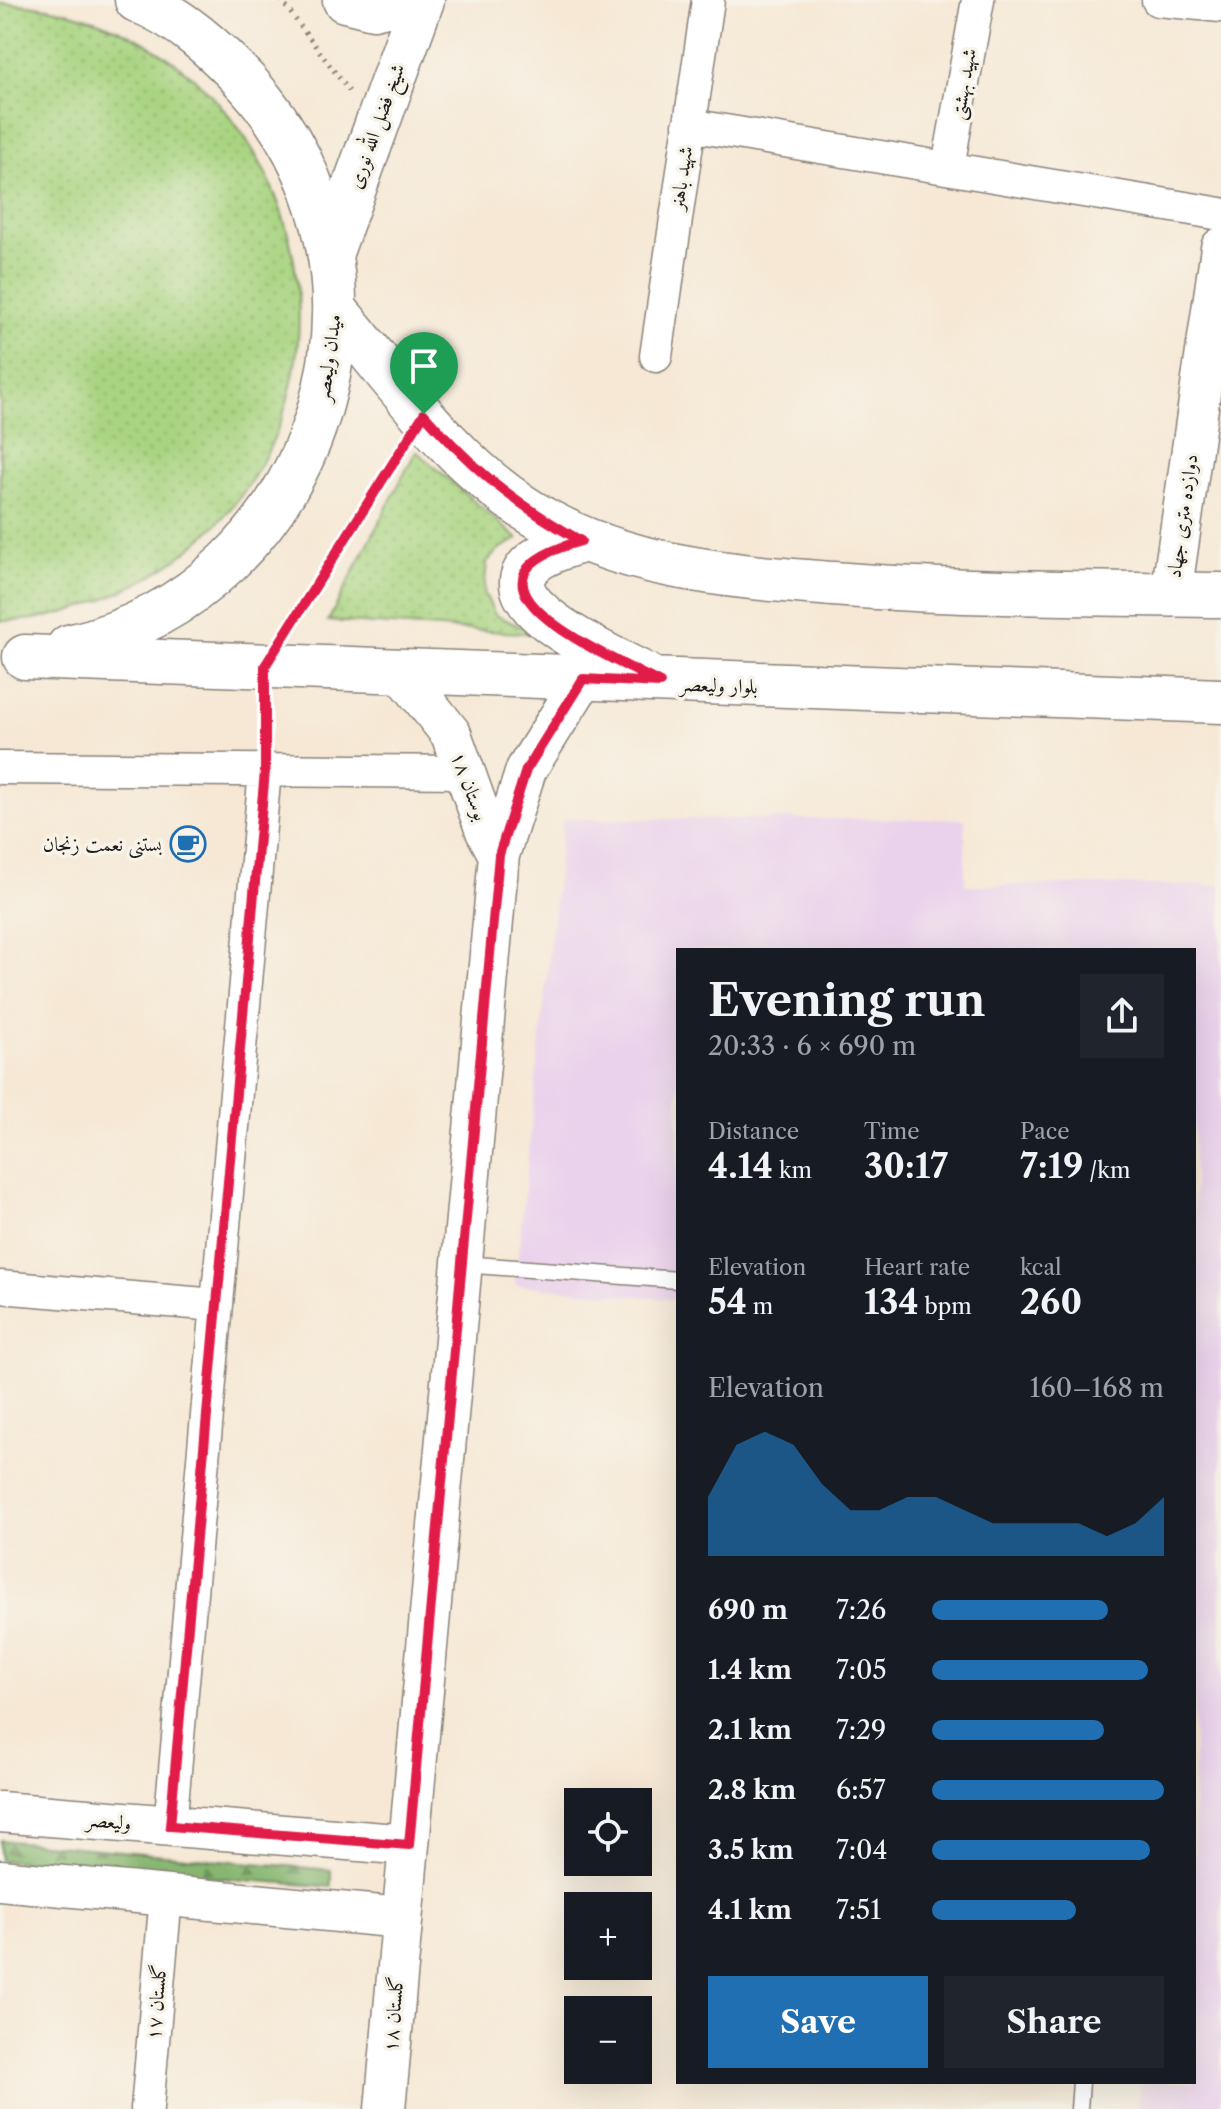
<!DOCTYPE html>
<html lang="en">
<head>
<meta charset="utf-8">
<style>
  :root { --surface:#171b24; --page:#20242c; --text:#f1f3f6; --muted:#9ea1a6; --accent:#1f6fb2 }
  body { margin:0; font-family:"Libre Caslon Text",Amiri,serif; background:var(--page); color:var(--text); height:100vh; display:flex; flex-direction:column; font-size:30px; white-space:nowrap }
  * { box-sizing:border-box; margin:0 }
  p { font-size:26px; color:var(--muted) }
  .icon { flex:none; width:44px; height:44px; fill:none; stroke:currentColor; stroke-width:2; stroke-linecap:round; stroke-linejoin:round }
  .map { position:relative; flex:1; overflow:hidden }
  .panel { position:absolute; left:676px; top:948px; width:520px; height:1136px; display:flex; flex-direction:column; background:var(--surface); border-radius:0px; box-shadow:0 8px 32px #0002 }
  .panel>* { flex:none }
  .tools { position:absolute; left:564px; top:1788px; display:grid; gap:16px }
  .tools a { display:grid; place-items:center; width:88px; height:88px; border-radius:0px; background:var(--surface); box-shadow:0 8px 32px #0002; font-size:40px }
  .pin { position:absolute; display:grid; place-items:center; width:68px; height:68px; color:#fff; margin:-82px -34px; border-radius:50% 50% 50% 0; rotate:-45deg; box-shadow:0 0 8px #0007 }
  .pin .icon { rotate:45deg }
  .round { display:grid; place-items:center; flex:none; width:84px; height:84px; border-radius:0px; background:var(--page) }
  .overview { display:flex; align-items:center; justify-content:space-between; height:136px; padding:0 32px }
  h1 { font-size:44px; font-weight:700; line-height:60px }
  .metrics { display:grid; grid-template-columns:repeat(3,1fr); gap:12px; height:136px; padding:8px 32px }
  .metrics div { display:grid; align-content:center }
  .metrics b { font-size:34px; font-weight:700 }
  .metrics small { font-size:22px; font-weight:400 }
  .metrics p { font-size:22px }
  .chart { height:224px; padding:16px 32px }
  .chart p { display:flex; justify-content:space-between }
  .chart svg { width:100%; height:144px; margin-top:8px; fill:var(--accent); opacity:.7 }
  .button { display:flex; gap:16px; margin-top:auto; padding:16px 32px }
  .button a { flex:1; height:92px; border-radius:0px; background:var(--accent); color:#fff; font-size:32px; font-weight:700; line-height:92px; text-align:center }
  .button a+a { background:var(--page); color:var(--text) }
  ul { padding:0 32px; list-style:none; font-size:26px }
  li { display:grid; grid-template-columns:128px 96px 1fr; align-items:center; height:60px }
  li i { height:20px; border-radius:10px; background:var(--accent) }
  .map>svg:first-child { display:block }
  .built { fill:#ead1ec }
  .grass { fill:url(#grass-dots); stroke:#62784e; stroke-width:2 }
  .forest { fill:url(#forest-firs); stroke:#516946; stroke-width:2 }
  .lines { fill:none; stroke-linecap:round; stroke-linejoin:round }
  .service-casing { stroke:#898278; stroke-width:19 }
  .minor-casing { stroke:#898278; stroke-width:35 }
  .tertiary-casing { stroke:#898278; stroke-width:43 }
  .secondary-casing { stroke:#898278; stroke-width:47 }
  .primary-casing { stroke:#898278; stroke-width:47 }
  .path { stroke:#898278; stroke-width:5; stroke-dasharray:2 6; stroke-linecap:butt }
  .service { stroke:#fff; stroke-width:16 }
  .minor { stroke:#fff; stroke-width:32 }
  .tertiary { stroke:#fff; stroke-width:40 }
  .secondary { stroke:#fff; stroke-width:44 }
  .primary { stroke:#fff; stroke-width:44 }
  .route-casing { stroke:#fff; stroke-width:16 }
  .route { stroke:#e11d48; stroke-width:10 }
  .labels { text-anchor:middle; stroke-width:7; stroke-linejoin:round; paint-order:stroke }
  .street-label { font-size:20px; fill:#1c1c1c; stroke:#f7f3e8 }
  .poi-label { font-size:20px; fill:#1c1c1c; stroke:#f7f3e8; text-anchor:end }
</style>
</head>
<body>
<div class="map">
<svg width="1221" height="2109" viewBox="0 0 1221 2109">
  <defs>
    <pattern id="grass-dots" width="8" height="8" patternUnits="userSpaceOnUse" patternTransform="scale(2)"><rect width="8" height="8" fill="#a9d481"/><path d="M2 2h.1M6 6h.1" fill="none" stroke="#91b56f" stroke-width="1.8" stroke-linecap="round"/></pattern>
    <pattern id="forest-firs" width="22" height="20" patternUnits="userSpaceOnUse" patternTransform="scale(2)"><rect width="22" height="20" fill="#86b66f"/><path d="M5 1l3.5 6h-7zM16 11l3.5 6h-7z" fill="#6d935a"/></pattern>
  </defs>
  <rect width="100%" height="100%" fill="#f7f3e8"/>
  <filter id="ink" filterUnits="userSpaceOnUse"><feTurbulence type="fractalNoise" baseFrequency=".0125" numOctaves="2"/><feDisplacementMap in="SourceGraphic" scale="16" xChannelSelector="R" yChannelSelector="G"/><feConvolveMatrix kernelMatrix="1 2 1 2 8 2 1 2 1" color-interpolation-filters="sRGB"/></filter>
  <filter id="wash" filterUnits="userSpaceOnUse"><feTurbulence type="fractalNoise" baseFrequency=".006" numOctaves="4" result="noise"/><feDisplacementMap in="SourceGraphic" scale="32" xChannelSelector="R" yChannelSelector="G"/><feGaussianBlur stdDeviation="1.8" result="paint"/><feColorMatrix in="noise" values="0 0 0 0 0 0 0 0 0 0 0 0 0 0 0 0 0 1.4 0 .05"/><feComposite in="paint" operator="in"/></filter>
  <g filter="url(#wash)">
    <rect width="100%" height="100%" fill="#f6e8d5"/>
    <path class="built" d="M563,819H965V885H1221V2109H1139L1140,2082H1194V950H678V1300L515,1285Z"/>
    <path class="grass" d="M0,3C313,13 414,435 138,583C96,605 48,622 0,621Z
      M416,451L518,539L499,549L487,562L484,592L495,615L537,634L328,621Z"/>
    <path class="forest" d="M0,1840L331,1870V1887L0,1860Z"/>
  </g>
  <g filter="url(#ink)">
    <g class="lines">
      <defs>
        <path id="service" d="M462,1264L678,1280
          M1079,2109L1081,2082"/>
        <path id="minor" d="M1158,0L1221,6
          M689,125L1221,214
          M948,167L978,0
          M656,356L708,0
          M0,768L465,772
          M0,1287L217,1305
          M170,1826L265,771
          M147,2109L166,1896"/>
        <path id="tertiary" d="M1171,595L1221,248
          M401,671L451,734L486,831L499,855
          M0,1812L409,1845
          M0,1880L402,1918
          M385,2109L499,855L526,770L583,679"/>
        <path id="secondary" d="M345,0L373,7L403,0
          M331,252L422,0"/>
        <path id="primary" d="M336,311C395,380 452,463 529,511C620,568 729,576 833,584C962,594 1091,593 1221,595
          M581,541C437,581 595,649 647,676
          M69,647C322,590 420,275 247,83C216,50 180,17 137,0
          M25,657L1221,701"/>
      </defs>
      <use href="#service" class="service-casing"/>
      <use href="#minor" class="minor-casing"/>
      <use href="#tertiary" class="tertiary-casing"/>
      <use href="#secondary" class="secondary-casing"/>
      <use href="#primary" class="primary-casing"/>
      <path class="path" d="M281,0L349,91
        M288,630L402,449
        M265,740V702"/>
      <use href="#service" class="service"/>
      <use href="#minor" class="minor"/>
      <use href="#tertiary" class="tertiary"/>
      <use href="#secondary" class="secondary"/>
      <use href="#primary" class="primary"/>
    </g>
  </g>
  <g class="lines" filter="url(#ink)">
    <defs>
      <path id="route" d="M424,414C477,473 513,502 581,541C432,582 609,656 660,683L583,679L526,770L499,855L409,1845L170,1826L265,771V666Z"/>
    </defs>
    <use href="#route" class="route-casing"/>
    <use href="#route" class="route"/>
  </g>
  <defs>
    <symbol id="cafe-ring" viewBox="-11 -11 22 22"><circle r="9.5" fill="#f7f3e8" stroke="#1f6fb2" stroke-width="1.5"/><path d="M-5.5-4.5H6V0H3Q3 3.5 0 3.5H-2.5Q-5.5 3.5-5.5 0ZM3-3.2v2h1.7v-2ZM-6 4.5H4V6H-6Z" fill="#1f6fb2"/></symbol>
  </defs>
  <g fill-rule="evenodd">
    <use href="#cafe-ring" x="168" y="824" width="40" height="40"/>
  </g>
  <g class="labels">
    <g class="street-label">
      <text transform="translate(963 84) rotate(-80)" y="7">شهید بهشتی</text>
      <text transform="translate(376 126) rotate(-70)" y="7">شیخ فضل الله نوری</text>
      <text transform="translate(681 178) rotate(-82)" y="7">شهید باهنر</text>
      <text transform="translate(328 358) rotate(-82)" y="7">میدان ولیعصر</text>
      <text transform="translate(1182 516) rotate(-82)" y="7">دوازده متری جهاد</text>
      <text transform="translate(719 685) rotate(2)" y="7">بلوار ولیعصر</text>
      <text transform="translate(470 786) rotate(70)" y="7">بوستان ۱۸</text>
      <text transform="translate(109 1821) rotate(5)" y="7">ولیعصر</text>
      <text transform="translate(156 2002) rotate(-85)" y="7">گلستان ۱۷</text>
      <text transform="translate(393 2014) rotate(-85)" y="7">گلستان ۱۸</text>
    </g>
    <g class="poi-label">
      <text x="162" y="851">بستنی نعمت زنجان</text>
    </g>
  </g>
</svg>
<div class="tools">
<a><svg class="icon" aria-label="locate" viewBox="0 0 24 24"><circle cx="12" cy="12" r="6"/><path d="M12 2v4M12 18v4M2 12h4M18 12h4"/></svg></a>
<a>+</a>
<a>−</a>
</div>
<div class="pin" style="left:424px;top:414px;background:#1e9e55"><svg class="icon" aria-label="arrive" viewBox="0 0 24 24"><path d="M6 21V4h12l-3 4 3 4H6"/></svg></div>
<section class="panel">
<div class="overview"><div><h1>Evening run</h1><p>20:33 · 6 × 690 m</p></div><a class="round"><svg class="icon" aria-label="share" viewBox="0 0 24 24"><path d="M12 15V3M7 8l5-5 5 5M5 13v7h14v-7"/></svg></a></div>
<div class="metrics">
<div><p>Distance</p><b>4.14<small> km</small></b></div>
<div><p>Time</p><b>30:17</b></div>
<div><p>Pace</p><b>7:19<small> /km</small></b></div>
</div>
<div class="metrics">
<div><p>Elevation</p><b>54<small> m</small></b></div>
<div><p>Heart rate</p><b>134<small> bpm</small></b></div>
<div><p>kcal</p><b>260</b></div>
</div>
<div class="chart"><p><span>Elevation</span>160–168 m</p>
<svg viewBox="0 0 160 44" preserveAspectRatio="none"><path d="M0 44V26L10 10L20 6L30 10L40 22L50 30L60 30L70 26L80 26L90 30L100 34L110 34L120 34L130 34L140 38L150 34L160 26V44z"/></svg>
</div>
<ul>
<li><b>690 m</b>7:26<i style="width:76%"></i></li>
<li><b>1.4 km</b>7:05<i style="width:93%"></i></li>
<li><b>2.1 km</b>7:29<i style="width:74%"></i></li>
<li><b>2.8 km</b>6:57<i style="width:100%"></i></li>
<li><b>3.5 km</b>7:04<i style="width:94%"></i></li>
<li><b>4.1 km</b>7:51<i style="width:62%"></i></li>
</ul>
<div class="button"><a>Save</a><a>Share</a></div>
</section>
</div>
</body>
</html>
